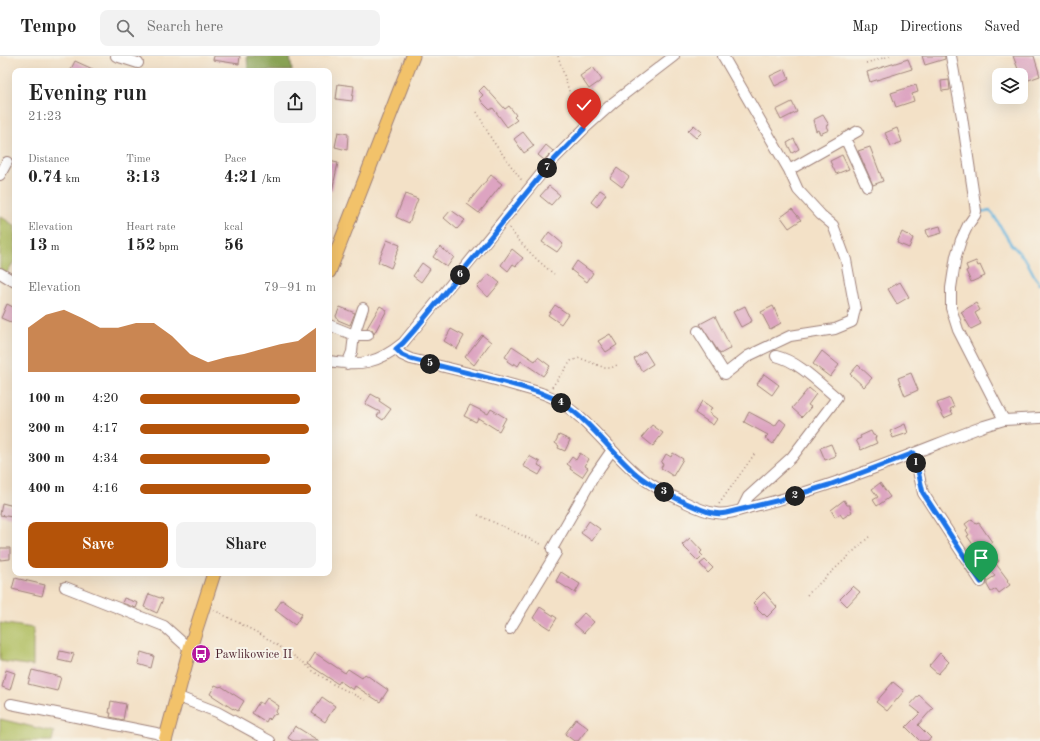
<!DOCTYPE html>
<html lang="en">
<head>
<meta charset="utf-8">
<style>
  :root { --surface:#fff; --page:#f2f2f2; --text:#222; --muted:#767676; --line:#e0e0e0; --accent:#b45309 }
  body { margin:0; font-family:"Old Standard TT",serif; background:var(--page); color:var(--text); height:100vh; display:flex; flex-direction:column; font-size:15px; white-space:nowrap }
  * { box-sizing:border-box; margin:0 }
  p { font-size:13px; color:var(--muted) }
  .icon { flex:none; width:22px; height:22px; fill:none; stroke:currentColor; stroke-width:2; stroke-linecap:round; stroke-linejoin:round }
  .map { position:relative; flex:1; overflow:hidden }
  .panel { position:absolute; left:12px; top:12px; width:320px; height:508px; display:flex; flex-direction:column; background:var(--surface); border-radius:8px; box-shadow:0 4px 16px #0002 }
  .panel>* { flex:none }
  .fabs { position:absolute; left:992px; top:12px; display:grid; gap:8px }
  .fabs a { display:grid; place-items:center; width:36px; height:36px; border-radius:8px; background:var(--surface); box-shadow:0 4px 16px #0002; font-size:20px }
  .pin { position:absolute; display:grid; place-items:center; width:34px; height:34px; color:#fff; margin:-41px -17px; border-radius:50% 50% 50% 0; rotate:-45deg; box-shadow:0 0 4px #0007 }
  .pin .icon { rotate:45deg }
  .km { position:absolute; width:20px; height:20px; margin:-10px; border-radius:50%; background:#222; color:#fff; font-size:11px; line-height:20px; text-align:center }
  .round { display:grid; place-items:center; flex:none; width:42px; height:42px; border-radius:8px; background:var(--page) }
  .headline { display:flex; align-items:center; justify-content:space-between; height:68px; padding:0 16px }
  h1 { font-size:22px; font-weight:700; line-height:30px }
  .figures { display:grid; grid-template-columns:repeat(3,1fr); gap:6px; height:68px; padding:4px 16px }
  .figures div { display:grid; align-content:center }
  .figures b { font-size:17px; font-weight:700 }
  .figures small { font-size:11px; font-weight:400 }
  .figures p { font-size:11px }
  .chart { height:112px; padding:8px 16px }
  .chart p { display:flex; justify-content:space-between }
  .chart svg { width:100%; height:72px; margin-top:4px; fill:var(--accent); opacity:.7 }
  .action { display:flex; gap:8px; margin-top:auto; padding:8px 16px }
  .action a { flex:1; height:46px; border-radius:8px; background:var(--accent); color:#fff; font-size:16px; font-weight:700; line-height:46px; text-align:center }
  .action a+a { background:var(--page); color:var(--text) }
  ul { padding:0 16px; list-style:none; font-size:13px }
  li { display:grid; grid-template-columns:64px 48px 1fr; align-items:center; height:30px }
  li i { height:10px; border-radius:5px; background:var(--accent) }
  header { display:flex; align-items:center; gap:24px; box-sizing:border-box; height:56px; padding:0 20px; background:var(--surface); border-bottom:1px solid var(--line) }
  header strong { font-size:19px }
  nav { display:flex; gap:22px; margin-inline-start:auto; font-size:14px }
  .search { width:280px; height:36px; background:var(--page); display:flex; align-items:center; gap:10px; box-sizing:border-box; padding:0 14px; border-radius:8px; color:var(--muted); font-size:15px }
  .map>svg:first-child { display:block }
  .green { fill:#afbd5f; stroke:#7c6e45 }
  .forest { fill:#8ba456; stroke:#6a6240 }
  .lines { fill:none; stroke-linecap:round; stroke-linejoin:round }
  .stream { stroke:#64b4de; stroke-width:2.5 }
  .building { fill:#dda4c1 }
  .minor-casing { stroke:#9e8079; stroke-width:12 }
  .major-casing { stroke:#9e8079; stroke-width:15 }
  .path { stroke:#9e8079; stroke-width:1.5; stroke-dasharray:1 3; stroke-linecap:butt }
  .minor { stroke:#fff; stroke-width:10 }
  .major { stroke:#f2c26a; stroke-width:13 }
  .route-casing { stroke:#fff; stroke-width:8 }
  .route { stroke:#1a73e8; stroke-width:5 }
  .labels { text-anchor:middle; stroke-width:4; stroke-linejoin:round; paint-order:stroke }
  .poi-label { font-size:12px; fill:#4a1f2b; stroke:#f7f3e8; text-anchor:start }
</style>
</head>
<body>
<header>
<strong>Tempo</strong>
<div class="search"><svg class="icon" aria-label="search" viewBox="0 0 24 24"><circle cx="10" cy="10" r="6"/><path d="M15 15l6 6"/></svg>Search here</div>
<nav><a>Map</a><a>Directions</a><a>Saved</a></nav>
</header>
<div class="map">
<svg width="1040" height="685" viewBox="0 0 1040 685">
  <rect width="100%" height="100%" fill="#f7f3e8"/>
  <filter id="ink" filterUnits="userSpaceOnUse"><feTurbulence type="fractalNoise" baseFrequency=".025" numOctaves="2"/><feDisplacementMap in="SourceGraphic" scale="8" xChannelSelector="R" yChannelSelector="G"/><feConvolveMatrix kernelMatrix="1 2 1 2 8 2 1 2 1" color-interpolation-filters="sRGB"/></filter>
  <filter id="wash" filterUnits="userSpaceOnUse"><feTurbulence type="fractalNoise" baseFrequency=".012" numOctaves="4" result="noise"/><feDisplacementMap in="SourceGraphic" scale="16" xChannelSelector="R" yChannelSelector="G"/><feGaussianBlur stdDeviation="0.9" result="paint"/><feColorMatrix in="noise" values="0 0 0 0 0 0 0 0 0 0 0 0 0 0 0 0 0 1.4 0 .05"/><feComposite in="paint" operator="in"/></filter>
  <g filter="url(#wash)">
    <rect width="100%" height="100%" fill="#f3e1c7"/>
    <path class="green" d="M0,160L15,170V204L6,218L0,217Z
      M0,567L33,572V610L0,605Z
      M0,663L54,676L52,685H0Z"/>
    <path class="forest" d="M247,0H290L292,15H248Z"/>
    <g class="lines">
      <path class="stream" d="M979,154L985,156L990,155L993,158L1011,188L1026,204L1035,221L1040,227"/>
    </g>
    <g id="blocks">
      <path class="building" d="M214,0H240L239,8L213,4Z
        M922,0H945V3L925,9Z
        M1013,0H1034L1040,20L1023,26Z
        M908,3L912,13L870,26L867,16Z
        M75,5L97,15H70Z
        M593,11L602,24L589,33L580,20Z
        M785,13L789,23L775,30L770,20Z
        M949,24L950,34L942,35L941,25Z
        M338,28L354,30L352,45L336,43Z
        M916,29L918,36L912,38L914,45L896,51L891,37Z
        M484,30L505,53L509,50L516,59L514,61L517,64L507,71L493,52L490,54L482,46L480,42L483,39L479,35Z
        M792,46L797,56L781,64L776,54Z
        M823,59L829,69L827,70L829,74L820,78L818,74L816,75L813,64Z
        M694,69L702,76L696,82L688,75Z
        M897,72L902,86L891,90L885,77Z
        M338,76L348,78L347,94L335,91Z
        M523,76L534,90L524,97L514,83Z
        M794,83L799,93L792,97L787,87Z
        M546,89L553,95L544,104L538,99Z
        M870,91L883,125L873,129L858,95Z
        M842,99L849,113L836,118L830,105Z
        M329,105L338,107L332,135L329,134Z
        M617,112L629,121L622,131L610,122Z
        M491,119L502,128L479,157L467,148Z
        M549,130L560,139L551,149L540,140Z
        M600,134L606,138L597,151L591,146Z
        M405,138L418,143L409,167L396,161Z
        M792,153L801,164L789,172L781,161Z
        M451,154L465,164L457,173L444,162Z
        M940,170L942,177L928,181L926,174Z
        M549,176L563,188L557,196L542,186Z
        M902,176L913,182L909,192L897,187Z
        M387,184L400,189L391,212L378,206Z
        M440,191L454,201L447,211L433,201Z
        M512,193L523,202L516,210L513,208L508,215L501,209Z
        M577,205L593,217L587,226L571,214Z
        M976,205L978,210L980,209L985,220L971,226L966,215L968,214L966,209Z
        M422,207L430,213L421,226L413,220Z
        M489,218L500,227L488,241L477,231Z
        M900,226L909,241L897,248L888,233Z
        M976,247L980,254L975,257L981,268L971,273L961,256Z
        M7,248L15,252V268L1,262Z
        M555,249L568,258L561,268L548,259Z
        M380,250L387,254L374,278L372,274L367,272Z
        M745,250L752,265L741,271L733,256Z
        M773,250L781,267L770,273L761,256Z
        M340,251L355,257L350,269L338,264L336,260Z
        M715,260L731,292L720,298L700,268Z
        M451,273L464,280L457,293L444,285Z
        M610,278L617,289L606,296L598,285Z
        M482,279L491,286L474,309L465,301Z
        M512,290L535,305L538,301L550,310L543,320L521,305L518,310L514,307L513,309L507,305L508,303L505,301Z
        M645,295L653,308L642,315L634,303Z
        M822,295L839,309L830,321L813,308Z
        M858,309L872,322L864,331L850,318Z
        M911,317L918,334L905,340L898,322Z
        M764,318L779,329L772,339L757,328Z
        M809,332L816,338L808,349L811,351L802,361L792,352Z
        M371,338L380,343L379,345L391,353L383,364L377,360L380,356L365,348Z
        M950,342L954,351L950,353L953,358L944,362L937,347Z
        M702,345L712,352L709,357L717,363L713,369L695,357Z
        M470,349L488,358L491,353L506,362L499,375L478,362L476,366L464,360Z
        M749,356L775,370L780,363L786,368L773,388L765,382L768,379L744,366Z
        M905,368L908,377L893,382L890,375Z
        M652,369L663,377L653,390L642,381Z
        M871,375L873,379L876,380L875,383L877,387L861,394L856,384L861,382L860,380Z
        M559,379L570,384L565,395L558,392L559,390L555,387Z
        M831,388L836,400L825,404L820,392Z
        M580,397L589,403L585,410L588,412L582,421L570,413L571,411L567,408L572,401L576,404Z
        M673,397L683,403L673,420L661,412L663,408L661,407L666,398L671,401Z
        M529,400L540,406L538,409L543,412L539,419L523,410Z
        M880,427L890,441L877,450L873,444L878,441L872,433Z
        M844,444L847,449H850V452L852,456L843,462L840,458L835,461L831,454Z
        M2,447L14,450L12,461L0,459Z
        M972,463L976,468L979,467L992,486L987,489L999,505L996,508L1008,524L1007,525L1010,529L999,537L996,533L991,536L987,529V525L995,520L981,502L982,501L967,480L969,479L966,474L968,472L965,468Z
        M589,465L600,473L592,485L581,477Z
        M690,482L702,495L700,497L703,500L698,505L682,489Z
        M0,492H10V503L0,504Z
        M705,504L713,512L708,517L700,508Z
        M561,516L580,528L575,537L556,525Z
        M15,522L45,529L42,540L12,533Z
        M853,530L860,536L847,550L840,543Z
        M764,536L777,551L767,561L764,558L763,559L757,553L758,552L753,547Z
        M149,538L163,543L157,557L144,551Z
        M124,542L138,547L136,552L122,547Z
        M282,544L302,558L295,569L275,554Z
        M540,551L557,562L550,573L533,562Z
        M584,557L594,566L584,577L574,568Z
        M60,595L74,598L71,607L58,604Z
        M141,596L154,600L151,612L138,608Z
        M315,597L345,617L348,613L362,622L365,618L388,634L380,646L355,630L353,634L340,625L338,628L308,608Z
        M940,597L949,606L938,618L929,610Z
        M6,614L15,617L10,634L2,631Z
        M32,614L61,621L57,635L28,628Z
        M893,626L904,635L887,655L876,646Z
        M215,629L220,631L221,630L244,645L238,655L233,652V653L210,638Z
        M919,639L933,652L918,669L931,682L927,685H920L906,671L920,657L910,649Z
        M322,641L335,650L325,666L312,657Z
        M267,642L279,650L276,655L277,658L273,659L270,664L268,662L266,666L252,657L259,646L263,648Z
        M111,645L126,648L123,664L110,661L111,657H109Z
        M576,663L588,672L578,685H574L565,678Z
        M295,670L319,685H293L288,682Z"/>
    </g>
  </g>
  <g filter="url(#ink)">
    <use href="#blocks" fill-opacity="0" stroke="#9e8079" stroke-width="1"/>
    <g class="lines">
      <defs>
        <path id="minor" d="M116,0L138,7
          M951,0L962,61L976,155L975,159L968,169L961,184L956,200L951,232V252L958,274L1004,364
          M845,82L867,130
          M789,114L858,75
          M0,119L7,106
          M0,217L15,226
          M329,269L354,279L363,252
          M698,275L725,318L748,300L790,280L835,273L852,266L855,253L846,204L833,169L821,159L798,134L789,114L723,0
          M396,293L402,299L411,303C445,311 479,319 513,329C530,334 548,337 563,348C591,367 611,396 637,418C650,429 667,438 683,445C693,450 704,456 716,457C729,460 746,452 759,449C836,430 910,398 984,370L1004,364L1040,362
          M329,305C361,310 377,308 403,287L550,107L584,73L614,46L674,0
          M347,308L352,296L354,279H368
          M914,397L923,437L981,526
          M742,453L748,441L792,401L837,342C820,328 798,305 776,300
          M65,531L164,570L184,588L190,592
          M510,573L556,497L552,493L594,420L612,394
          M176,640L217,656L270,685
          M11,648L156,677L166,682"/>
        <path id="major" d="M329,216L413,0
          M165,685L190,592L214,517"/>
      </defs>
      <use href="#minor" class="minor-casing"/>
      <use href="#major" class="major-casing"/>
      <path class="path" d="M558,0L575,54L580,64
        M866,7L890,0
        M477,56L492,84L523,126
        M509,172C523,190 535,203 554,218
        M552,331L571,305L580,302L605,312H611L619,308
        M719,448L756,396
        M478,459L543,489
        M807,539L871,479
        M214,554L260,578L303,606L313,615L333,628L365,644"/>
      <use href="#minor" class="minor"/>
      <use href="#major" class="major"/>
    </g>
  </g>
  <g class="lines" filter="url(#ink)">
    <defs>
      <path id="route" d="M584,73L550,108L418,270L403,287L396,293L402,299L411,303C444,311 478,319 511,328C528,333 546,337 562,347C590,365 611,396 636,418C651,430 669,439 686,447C698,452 712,460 726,457L780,444L829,429L914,397L923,437L981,526"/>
    </defs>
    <use href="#route" class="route-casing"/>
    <use href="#route" class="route"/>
  </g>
  <defs>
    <symbol id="bus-disc" viewBox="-11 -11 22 22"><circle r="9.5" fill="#b5179e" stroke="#f7f3e8"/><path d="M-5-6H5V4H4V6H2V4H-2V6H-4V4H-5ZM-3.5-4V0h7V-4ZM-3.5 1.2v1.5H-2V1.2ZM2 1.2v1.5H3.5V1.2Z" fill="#fff"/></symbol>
  </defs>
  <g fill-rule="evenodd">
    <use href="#bus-disc" x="190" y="587" width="22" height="22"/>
  </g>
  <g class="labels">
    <g class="poi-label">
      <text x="215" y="602">Pawlikowice II</text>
    </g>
  </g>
</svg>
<div class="fabs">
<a><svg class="icon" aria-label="layers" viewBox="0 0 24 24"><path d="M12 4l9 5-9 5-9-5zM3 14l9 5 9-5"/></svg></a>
</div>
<div class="pin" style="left:981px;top:526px;background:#1e9e55"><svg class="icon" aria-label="arrive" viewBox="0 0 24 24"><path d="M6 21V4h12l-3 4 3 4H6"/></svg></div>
<div class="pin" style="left:584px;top:73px;background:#d93025"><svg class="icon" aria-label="check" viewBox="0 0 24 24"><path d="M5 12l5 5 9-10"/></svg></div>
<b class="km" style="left:916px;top:407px">1</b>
<b class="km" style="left:795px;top:440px">2</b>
<b class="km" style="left:664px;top:436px">3</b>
<b class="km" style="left:561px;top:347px">4</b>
<b class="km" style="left:430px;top:308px">5</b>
<b class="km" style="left:460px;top:219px">6</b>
<b class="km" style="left:547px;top:112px">7</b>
<section class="panel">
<div class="headline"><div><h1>Evening run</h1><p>21:23</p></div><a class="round"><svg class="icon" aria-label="share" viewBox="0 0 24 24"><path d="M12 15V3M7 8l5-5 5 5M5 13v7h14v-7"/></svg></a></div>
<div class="figures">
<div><p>Distance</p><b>0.74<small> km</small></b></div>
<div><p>Time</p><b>3:13</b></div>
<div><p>Pace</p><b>4:21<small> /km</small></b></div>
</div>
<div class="figures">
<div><p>Elevation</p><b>13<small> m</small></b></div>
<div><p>Heart rate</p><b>152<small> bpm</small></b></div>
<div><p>kcal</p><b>56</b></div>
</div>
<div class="chart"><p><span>Elevation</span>79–91 m</p>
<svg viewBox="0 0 160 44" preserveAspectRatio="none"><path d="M0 44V17L10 9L20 6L30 11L40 17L50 17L60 14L70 14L80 22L90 33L100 38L110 35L120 33L130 30L140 27L150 25L160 17V44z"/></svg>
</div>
<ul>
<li><b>100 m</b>4:20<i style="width:91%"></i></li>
<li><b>200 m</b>4:17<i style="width:96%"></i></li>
<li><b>300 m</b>4:34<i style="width:74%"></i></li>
<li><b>400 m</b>4:16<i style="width:97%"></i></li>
</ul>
<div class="action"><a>Save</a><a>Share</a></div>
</section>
</div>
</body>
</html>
